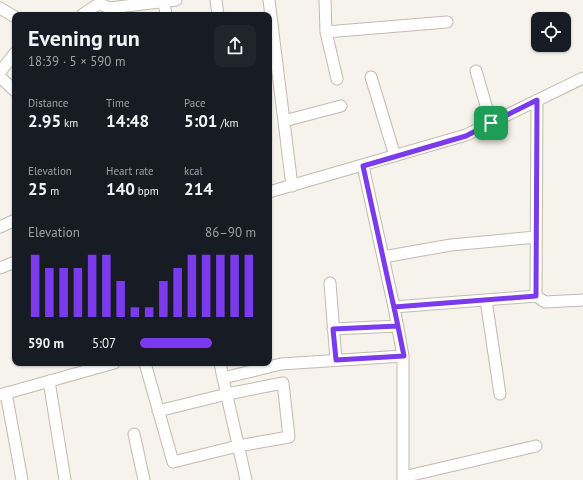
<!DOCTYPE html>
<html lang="en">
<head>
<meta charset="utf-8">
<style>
  :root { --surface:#171b24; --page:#20242c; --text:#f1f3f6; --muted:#9ea1a6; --accent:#7c3aed }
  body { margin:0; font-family:"PT Sans",sans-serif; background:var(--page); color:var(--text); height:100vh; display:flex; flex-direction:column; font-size:15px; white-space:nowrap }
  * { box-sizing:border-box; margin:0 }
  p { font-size:13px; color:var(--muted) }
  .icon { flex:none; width:22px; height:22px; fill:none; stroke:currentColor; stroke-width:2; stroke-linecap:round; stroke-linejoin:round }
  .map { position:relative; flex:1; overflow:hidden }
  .drawer { position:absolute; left:12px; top:12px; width:260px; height:354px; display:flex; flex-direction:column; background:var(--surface); border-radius:8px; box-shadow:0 1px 3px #0004 }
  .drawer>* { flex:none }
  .controls { position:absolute; left:531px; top:12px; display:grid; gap:8px }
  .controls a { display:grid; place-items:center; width:40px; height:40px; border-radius:8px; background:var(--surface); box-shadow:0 1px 3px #0004; font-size:20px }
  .pin { position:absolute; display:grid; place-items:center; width:34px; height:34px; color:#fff; margin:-17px; border-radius:8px; box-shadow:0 2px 6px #0006 }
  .round { display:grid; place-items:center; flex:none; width:42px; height:42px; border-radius:8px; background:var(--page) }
  .headline { display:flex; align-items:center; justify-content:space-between; height:68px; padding:0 16px }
  h1 { font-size:22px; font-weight:700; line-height:30px }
  .figures { display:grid; grid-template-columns:repeat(3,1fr); gap:6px; height:68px; padding:4px 16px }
  .figures div { display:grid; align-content:center }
  .figures b { font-size:17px; font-weight:700 }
  .figures small { font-size:11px; font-weight:400 }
  .figures p { font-size:11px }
  .chart { height:112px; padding:8px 16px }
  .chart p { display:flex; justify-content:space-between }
  .chart svg { width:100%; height:72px; margin-top:4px; stroke:var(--accent); stroke-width:6 }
  ul { padding:0 16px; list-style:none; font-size:13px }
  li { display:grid; grid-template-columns:64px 48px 1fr; align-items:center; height:30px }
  li i { height:10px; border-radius:5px; background:var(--accent) }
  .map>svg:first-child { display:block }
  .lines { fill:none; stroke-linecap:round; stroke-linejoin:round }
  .minor-casing { stroke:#c2bbae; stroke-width:13 }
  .minor { stroke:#fff; stroke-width:11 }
  .route-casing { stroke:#fff; stroke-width:8 }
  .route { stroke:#7c3aed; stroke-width:5 }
</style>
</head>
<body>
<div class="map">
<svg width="583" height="480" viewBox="0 0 583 480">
  <rect width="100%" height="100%" fill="#f6f3ec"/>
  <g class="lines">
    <defs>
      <path id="minor" d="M216,0L218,15
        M269,0L292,186
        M325,0L326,32L337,79
        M164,2L166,15
        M0,8L15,17
        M82,15L95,6L101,4L109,8L176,0
        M326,32L447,22
        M476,71L491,123
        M0,72L15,53
        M0,77L15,91
        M371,77L395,156
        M284,121L341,106
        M363,166L394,307L403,356V480
        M269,192L466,135L583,78
        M0,227L15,220
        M383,257L451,245L536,237
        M0,268L15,262
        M330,283L336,360
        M536,296L537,100
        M486,300L500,394
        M394,307L536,296L545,302L583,300
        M333,329L398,326
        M145,363L173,462L238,446L289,437L283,383L227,394L158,411
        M220,363L223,378L281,364L403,356
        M223,378L246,480
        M49,381L65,480
        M6,393L22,480
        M0,395L114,363
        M134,434L144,480
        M403,477L536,446"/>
    </defs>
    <use href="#minor" class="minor-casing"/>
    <use href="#minor" class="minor"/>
  </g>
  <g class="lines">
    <defs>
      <path id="route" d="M491,123L466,136L363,166L398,326L333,329L336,360L404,356L394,307L536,296L537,100L491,123"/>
    </defs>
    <use href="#route" class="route-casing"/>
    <use href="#route" class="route"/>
  </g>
</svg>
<div class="controls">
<a><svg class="icon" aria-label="locate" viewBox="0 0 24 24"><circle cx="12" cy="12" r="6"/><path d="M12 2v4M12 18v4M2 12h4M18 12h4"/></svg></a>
</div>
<div class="pin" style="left:491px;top:123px;background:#1e9e55"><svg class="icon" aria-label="arrive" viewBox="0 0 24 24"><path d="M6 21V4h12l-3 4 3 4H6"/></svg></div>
<section class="drawer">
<div class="headline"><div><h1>Evening run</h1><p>18:39 · 5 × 590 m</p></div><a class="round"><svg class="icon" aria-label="share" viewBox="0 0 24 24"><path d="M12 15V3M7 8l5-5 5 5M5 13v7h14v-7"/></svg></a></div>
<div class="figures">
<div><p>Distance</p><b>2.95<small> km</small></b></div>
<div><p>Time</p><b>14:48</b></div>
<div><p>Pace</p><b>5:01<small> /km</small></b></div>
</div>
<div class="figures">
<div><p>Elevation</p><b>25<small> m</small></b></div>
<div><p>Heart rate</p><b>140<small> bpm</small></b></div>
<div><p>kcal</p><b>214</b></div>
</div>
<div class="chart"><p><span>Elevation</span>86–90 m</p>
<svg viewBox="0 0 160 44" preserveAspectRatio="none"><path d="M5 44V6M15 44V14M25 44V14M35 44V14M45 44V6M55 44V6M65 44V22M75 44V38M85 44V38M95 44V22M105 44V14M115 44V6M125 44V6M135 44V6M145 44V6M155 44V6"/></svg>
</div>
<ul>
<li><b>590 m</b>5:07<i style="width:62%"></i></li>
</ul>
</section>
</div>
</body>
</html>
